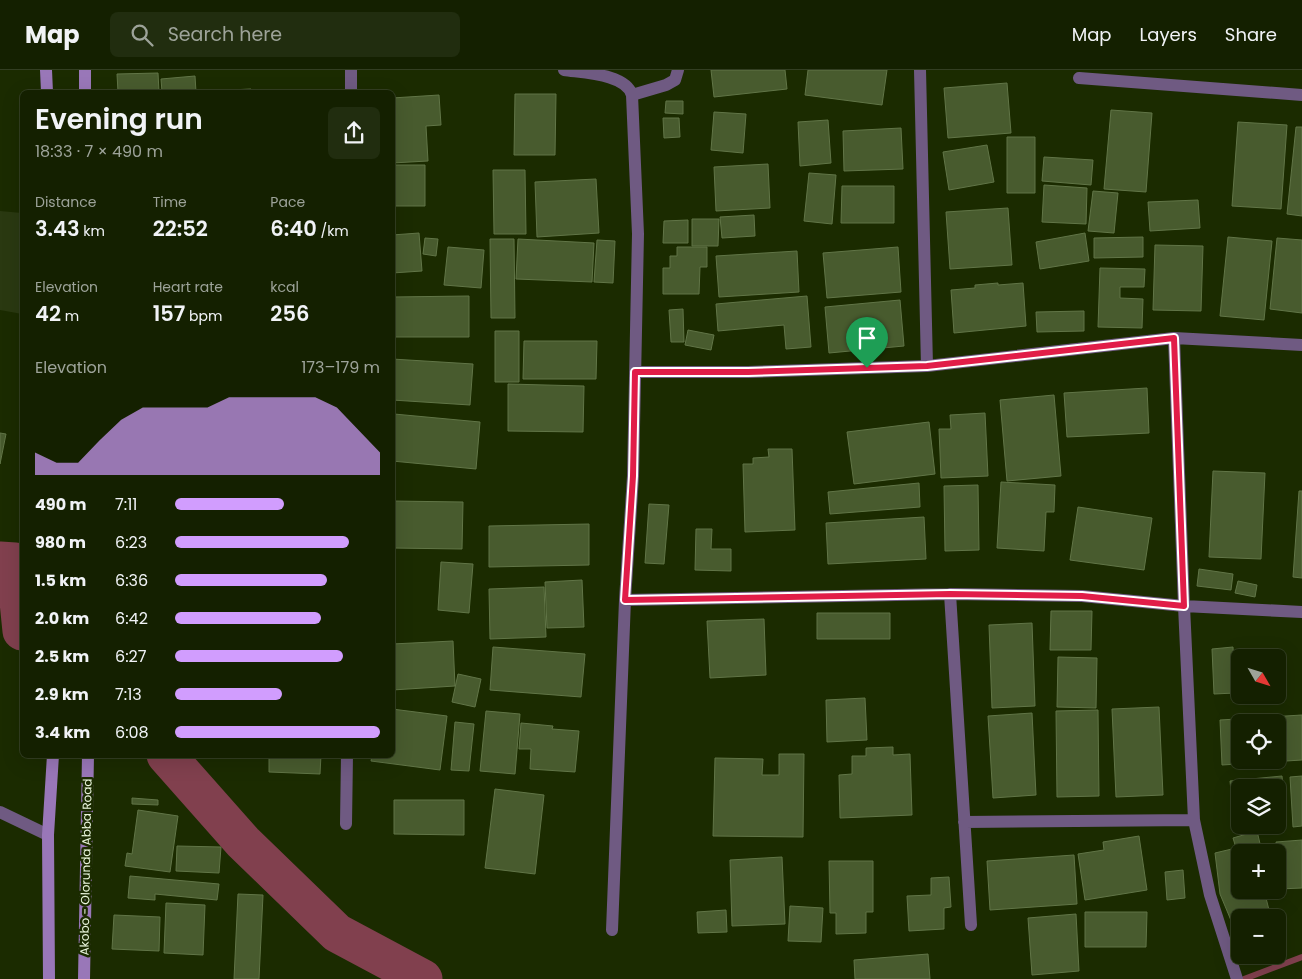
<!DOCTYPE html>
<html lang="en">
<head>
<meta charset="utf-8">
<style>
  :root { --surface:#142000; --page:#212d0f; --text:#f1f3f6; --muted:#9da399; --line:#333e22; --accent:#d19dfe }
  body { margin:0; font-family:Poppins,sans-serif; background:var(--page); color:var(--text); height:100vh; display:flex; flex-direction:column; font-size:19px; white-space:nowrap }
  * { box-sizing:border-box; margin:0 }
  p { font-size:16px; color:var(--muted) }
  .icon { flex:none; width:28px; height:28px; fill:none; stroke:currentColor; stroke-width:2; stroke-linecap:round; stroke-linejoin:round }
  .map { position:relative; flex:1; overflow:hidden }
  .panel { position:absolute; left:20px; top:20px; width:375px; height:668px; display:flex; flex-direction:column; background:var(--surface); border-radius:8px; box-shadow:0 5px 20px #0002,0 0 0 1px var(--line) }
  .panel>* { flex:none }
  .needle { width:32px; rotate:129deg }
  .buttons { position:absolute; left:1231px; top:579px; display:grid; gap:10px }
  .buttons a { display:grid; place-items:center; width:55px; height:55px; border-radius:8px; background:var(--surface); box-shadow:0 5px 20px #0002,0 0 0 1px var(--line); font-size:25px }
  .pin { position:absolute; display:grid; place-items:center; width:42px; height:42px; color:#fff; margin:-51px -21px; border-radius:50% 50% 50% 0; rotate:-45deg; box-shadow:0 0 5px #0007 }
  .pin .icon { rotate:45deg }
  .round { display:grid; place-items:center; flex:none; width:52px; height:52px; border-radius:8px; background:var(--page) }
  .headline { display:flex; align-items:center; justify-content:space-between; height:85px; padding:0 15px }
  h1 { font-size:28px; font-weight:600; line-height:38px }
  .figures { display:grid; grid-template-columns:repeat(3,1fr); gap:8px; height:85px; padding:5px 15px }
  .figures div { display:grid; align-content:center }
  .figures b { font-size:21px; font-weight:600 }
  .figures small { font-size:14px; font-weight:400 }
  .figures p { font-size:14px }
  .chart { height:140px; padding:10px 15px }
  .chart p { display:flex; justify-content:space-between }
  .chart svg { width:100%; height:90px; margin-top:5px; fill:var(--accent); opacity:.7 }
  ul { padding:0 15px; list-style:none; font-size:16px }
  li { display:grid; grid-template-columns:80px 60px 1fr; align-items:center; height:38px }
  li i { height:12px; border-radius:6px; background:var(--accent) }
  header { display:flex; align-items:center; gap:30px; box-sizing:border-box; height:70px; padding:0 25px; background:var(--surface); border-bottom:1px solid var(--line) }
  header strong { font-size:24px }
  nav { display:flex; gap:28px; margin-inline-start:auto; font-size:18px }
  .search { width:350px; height:45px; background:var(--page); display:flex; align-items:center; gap:12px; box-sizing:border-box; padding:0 18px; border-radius:8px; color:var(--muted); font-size:19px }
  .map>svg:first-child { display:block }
  .built { fill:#2a3911 }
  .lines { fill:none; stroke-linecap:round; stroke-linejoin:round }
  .stream { stroke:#81404e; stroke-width:6 }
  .river { stroke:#81404e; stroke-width:39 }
  .building { fill:#485b2e; stroke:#617547; fill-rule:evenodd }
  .street { stroke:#6f5a82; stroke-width:12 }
  .secondary { stroke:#9977b8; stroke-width:12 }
  .route-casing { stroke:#fff; stroke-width:10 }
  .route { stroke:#e11d48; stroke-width:6 }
  .labels { text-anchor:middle; stroke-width:5; stroke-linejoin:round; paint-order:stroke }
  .street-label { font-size:12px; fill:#ecf8de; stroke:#1b2b00 }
</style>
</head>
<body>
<header>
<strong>Map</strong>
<div class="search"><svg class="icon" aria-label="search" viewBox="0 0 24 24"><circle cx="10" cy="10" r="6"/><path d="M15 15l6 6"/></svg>Search here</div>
<nav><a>Map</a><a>Layers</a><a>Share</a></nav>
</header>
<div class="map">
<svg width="1302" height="909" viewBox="0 0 1302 909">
  <rect width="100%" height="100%" fill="#1b2b00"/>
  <path class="built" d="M0,141L22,143V244L0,240Z"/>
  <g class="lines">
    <path class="stream" d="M1244,909L1302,887"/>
    <path class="river" d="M0,491L15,492L22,561
      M166,685L243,772L337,863L423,909"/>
  </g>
  <path class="building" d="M711,0H785L787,19L714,27Z
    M808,0H887L882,35L805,25Z
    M158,3L159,22H118L117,4Z
    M195,6L196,22H162L161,9Z
    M1007,13L1011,63L948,68L944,18Z
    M251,19V22H230V20Z
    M515,24H556L555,85H514Z
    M439,25L441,55L426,56L428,91L392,93V28Z
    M666,31H683V44L665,43Z
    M1111,40L1152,43L1146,122L1104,119Z
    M714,42L746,44L743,83L711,80Z
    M663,48H679L680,67L664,68Z
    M828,50L831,93L800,96L798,52Z
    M1238,52L1287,55L1281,139L1232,136Z
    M1296,57H1302V146L1287,144Z
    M901,58L903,99L844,101L843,61Z
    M1007,67H1035V123H1007Z
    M987,75L994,112L949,120L943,82Z
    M1044,87L1093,90L1091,115L1042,111Z
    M768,94L770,138L716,141L714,97Z
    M392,95H425V136H392Z
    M493,100H525L526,164H494Z
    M809,103L836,105L832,154L804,151Z
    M596,109L599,163L537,167L535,112Z
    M1044,115L1087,118L1086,154L1042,152Z
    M842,116H894V153H841Z
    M1093,121L1118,123L1114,163L1088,161Z
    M1198,130L1200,158L1150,161L1148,132Z
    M1008,138L1012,195L950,199L946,142Z
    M754,145L755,166L722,168L720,147Z
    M692,149H719L718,176H692Z
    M688,150V173H663L664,151Z
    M419,163L422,201L392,203V165Z
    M1085,163L1089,191L1040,199L1036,172Z
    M1143,167V187L1094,188V168Z
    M1228,167L1272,171L1264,250L1220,246Z
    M425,168L438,169L436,186L423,184Z
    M1277,168L1302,170V243L1270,239Z
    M490,169H514L515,248H491Z
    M518,169L594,173L592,212L516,209Z
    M597,170L615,171L613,213L594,212Z
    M1155,175L1203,176L1201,241L1153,240Z
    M448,177L484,180L481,218L444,215Z
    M677,177H707V197H700L699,224H663V198H670V186H677Z
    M898,177L901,222L827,228L823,183Z
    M797,181L799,222L719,227L716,186Z
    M1100,198L1145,199L1144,217H1120V228L1143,229L1142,258L1098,257Z
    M998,213V215L1023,213L1026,256L954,263L951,220L975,218V215Z
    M469,226V267H392V227Z
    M807,226L811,277L786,279L784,255L718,261L716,234Z
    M900,230L904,276L829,283L825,237Z
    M683,239L684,272H671L669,240Z
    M1084,241V261L1037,262L1036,242Z
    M688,260L714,265L711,280L685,275Z
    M495,261H519V312H495Z
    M524,271H597L596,309H523Z
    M392,289L473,294L470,335L392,330Z
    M508,314L584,316L583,362L508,361Z
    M1147,318L1149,363L1067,367L1064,323Z
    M1054,325L1061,406L1007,411L1000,330Z
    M985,343L988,406L941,408L939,359H951L950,345Z
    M394,344L480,352L476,399L392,391Z
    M929,352L935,404L854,414L847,362Z
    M0,363L6,364L0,394Z
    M768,379H792L795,460L745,462L743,394H753V388L769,387Z
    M1213,401L1265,403L1261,489L1209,487Z
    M1001,412L1055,415L1054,442H1046L1044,481L997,478Z
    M919,413L920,437L830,444L828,422Z
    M978,415L979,480L945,481L944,416Z
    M1299,421H1302V508L1293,507Z
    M392,431L463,432L462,479L392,478Z
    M649,434L669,435L664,494L645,493Z
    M1078,437L1152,448L1144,500L1070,490Z
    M924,447L926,489L828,494L826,453Z
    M589,454V495L489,497V456Z
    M696,459H712L711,479H731V501L695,500Z
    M441,492L473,494L469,543L438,540Z
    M1199,499L1233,504L1231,520L1197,516Z
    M582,510L584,557L547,558L545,512Z
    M1238,511L1257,515L1255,527L1235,523Z
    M544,517L546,567L490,569L489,519Z
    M1051,541H1092L1091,580H1050Z
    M817,543H890V569H817Z
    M764,549L766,605L710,608L707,551Z
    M1032,553L1035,636L992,638L989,555Z
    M453,571L455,616L392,620V574Z
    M493,577L585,584L581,627L490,620Z
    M1233,577L1235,623L1214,624L1212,579Z
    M1058,587L1097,588L1096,638L1057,637Z
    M458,604L481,609L475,637L452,632Z
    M865,628L867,670L827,672L826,630Z
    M1159,637L1163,725L1116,727L1112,639Z
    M392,639L447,646L440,700L371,691L372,685H392Z
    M1098,640L1099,726L1057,727L1056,641Z
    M486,641L520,644L515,704L480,701Z
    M1032,643L1036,725L993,728L988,646Z
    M1302,645V690L1222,695L1220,650ZM1240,652H1278V690H1240Z
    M455,652L474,654L469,701L451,700Z
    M521,653L553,656L552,659L579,661L575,702L530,699L531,679H519Z
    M893,677V685L910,684L912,745L840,748L839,705L852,704V686H866V678Z
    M779,684H804L803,767L713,766L715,688L763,689L762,705H779Z
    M269,685H321L320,704L269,702Z
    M1282,706L1286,756L1235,760L1230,711ZM1240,718H1278V755H1240Z
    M1302,706V756L1293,757L1290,707Z
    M495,719L544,725L535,804L485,798Z
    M132,728L158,730V735L132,734Z
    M394,730H464V765L394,764Z
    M138,740L178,746L170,802L125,796L127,783L132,784Z
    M1257,761L1262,782H1240V820H1264L1271,848H1240V858L1235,860L1220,824L1215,783L1236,778L1233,768Z
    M1139,766L1147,820L1085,830L1078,784L1104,780L1103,772Z
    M1302,770V818L1279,819L1276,772Z
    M177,776L221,777L219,803L176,801Z
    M1074,785L1077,834L990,840L987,791Z
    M782,787L785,854L732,856L730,790Z
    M829,791H873V842H866V863L836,864V843H830Z
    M1183,800L1185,828L1167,830L1165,802Z
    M130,806L219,814L217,830L155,824V830L128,828Z
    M949,807L951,837L944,838V859L909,861L907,826L931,825V808Z
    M238,824L263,825L259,909H234Z
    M166,833L205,835L203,885L164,883Z
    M790,836L823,838L821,872L788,871Z
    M726,840L727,862L698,863L697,842Z
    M1085,842H1147L1146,877H1085Z
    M1076,844L1079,901L1032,905L1028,848Z
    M114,845L160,847L159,881L112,879Z
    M928,884L930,909H855L854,890Z"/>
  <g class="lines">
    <path class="street" d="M564,0C584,3 626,4 632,25L638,164L633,406L625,530L612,860
      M920,0L927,296
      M1079,8L1302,25
      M351,22V0
      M632,25L666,15L675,10L678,0
      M1174,268L1184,536L1194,750L1210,825L1237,909
      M635,302H748L927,296L1174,268L1302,275
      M950,524L971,855
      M625,530L950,524L1082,526L1184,536L1302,542
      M0,742L48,765
      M964,752L1194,750
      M346,754L347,685"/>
    <path class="secondary" d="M46,0L47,22
      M85,0V22
      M49,909L48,765L53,685
      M84,909L88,685"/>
  </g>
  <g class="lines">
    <defs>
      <path id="route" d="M1174,268L1184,536L1082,526L950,524L625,530L633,406L635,302H748L927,296Z"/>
    </defs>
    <use href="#route" class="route-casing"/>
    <use href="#route" class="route"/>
  </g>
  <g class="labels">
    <g class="street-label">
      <text transform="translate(86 797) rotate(-89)" y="4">Akobo - Olorunda Abba Road</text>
    </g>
  </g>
</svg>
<div class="buttons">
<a><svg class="needle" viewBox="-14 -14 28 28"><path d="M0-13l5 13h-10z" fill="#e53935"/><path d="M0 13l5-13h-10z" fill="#9da399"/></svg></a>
<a><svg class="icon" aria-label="locate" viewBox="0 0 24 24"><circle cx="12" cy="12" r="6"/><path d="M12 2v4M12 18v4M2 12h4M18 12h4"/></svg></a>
<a><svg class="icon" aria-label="layers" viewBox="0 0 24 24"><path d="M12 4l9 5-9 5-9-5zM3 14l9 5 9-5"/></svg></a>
<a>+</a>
<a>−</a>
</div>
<div class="pin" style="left:867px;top:298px;background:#1e9e55"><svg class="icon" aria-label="arrive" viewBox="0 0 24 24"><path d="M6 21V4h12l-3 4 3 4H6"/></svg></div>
<section class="panel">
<div class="headline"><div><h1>Evening run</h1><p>18:33 · 7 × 490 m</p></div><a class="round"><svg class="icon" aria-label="share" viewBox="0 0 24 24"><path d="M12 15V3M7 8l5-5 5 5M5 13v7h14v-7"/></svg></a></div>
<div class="figures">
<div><p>Distance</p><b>3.43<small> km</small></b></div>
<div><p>Time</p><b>22:52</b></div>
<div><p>Pace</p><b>6:40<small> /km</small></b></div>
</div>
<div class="figures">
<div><p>Elevation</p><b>42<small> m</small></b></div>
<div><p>Heart rate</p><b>157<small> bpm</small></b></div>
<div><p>kcal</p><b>256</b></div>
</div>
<div class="chart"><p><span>Elevation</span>173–179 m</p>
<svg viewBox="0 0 160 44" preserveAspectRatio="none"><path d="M0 44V33L10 38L20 38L30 27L40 17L50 11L60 11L70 11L80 11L90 6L100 6L110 6L120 6L130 6L140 11L150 22L160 33V44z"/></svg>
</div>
<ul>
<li><b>490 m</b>7:11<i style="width:53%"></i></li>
<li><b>980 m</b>6:23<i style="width:85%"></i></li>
<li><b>1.5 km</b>6:36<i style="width:74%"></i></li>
<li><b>2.0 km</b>6:42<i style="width:71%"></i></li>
<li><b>2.5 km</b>6:27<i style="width:82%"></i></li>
<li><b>2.9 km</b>7:13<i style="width:52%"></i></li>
<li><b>3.4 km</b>6:08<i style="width:100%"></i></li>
</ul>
</section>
</div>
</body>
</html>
